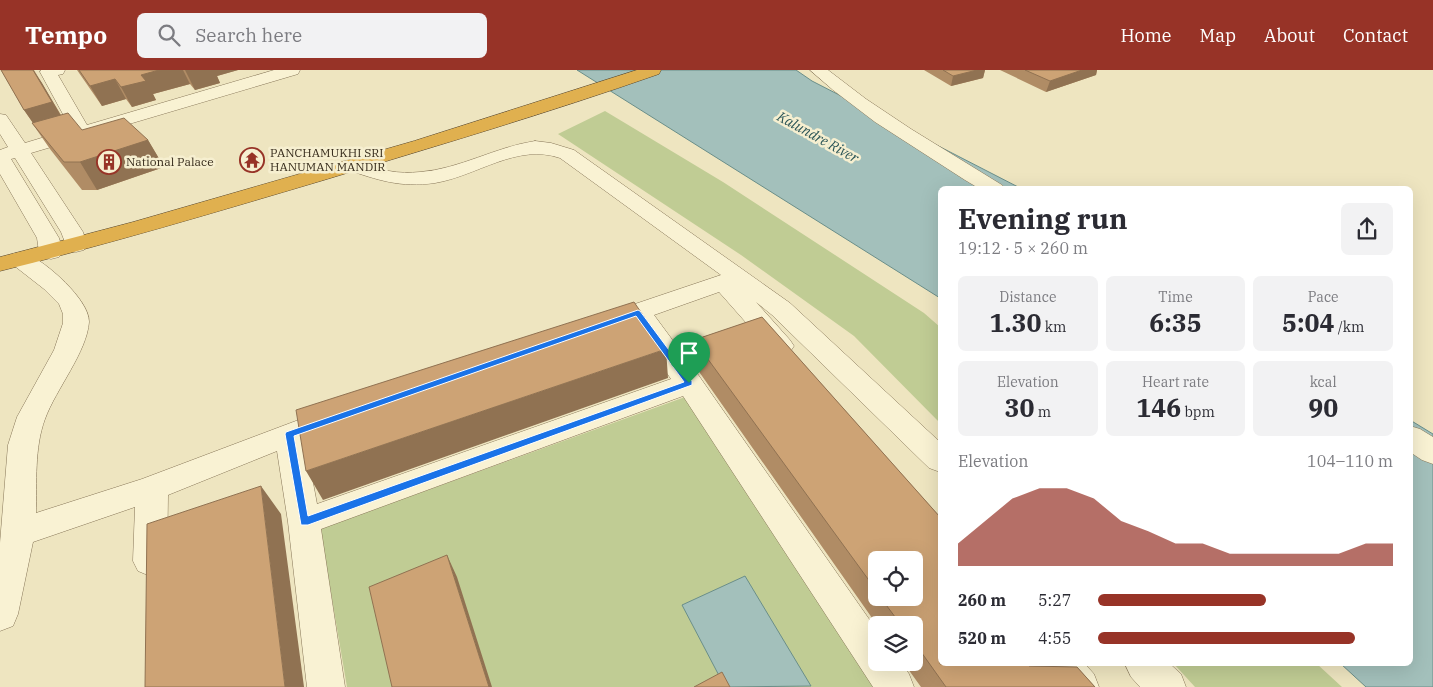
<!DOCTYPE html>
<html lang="en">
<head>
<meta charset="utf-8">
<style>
  :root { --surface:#fff; --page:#f2f2f3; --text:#2b2b33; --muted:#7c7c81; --accent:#973327 }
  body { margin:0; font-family:"IBM Plex Serif",serif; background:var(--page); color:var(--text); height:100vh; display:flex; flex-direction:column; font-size:19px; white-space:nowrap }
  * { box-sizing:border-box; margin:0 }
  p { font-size:16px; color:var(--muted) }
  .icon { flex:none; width:28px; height:28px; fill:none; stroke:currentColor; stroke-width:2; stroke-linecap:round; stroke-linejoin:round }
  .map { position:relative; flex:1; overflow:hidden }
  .drawer { position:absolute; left:938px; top:116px; width:475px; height:480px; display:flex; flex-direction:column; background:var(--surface); border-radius:8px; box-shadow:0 5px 20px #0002 }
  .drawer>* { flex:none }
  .controls { position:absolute; left:868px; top:481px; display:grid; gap:10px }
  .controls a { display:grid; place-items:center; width:55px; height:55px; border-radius:8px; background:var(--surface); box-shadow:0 5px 20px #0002; font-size:25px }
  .pin { position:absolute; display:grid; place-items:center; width:42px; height:42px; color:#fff; margin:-51px -21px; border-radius:50% 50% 50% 0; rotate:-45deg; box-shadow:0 0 5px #0007 }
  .pin .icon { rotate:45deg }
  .round { display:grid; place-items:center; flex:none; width:52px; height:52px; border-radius:8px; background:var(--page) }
  .summary { display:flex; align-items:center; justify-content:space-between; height:85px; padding:0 20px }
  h1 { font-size:28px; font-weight:800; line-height:38px }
  .metrics { display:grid; grid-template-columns:repeat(3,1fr); gap:8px; height:85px; padding:5px 20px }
  .metrics div { display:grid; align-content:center; border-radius:8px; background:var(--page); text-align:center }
  .metrics b { font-size:25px; font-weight:800 }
  .metrics small { font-size:14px; font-weight:400 }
  .metrics p { font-size:14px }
  .chart { height:140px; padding:10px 20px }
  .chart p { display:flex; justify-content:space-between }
  .chart svg { width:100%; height:90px; margin-top:5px; fill:var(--accent); opacity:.7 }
  ul { padding:0 20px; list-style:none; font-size:16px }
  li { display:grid; grid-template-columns:80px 60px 1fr; align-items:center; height:38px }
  li i { height:12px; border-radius:6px; background:var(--accent) }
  header { display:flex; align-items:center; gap:30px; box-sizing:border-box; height:70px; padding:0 25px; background:var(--accent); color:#fff }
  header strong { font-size:24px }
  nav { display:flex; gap:28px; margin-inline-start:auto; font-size:18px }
  .search { width:350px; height:45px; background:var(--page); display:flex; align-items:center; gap:12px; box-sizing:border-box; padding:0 18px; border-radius:8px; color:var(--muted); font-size:19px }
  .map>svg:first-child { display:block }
  .green { fill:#c0cc94 }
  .water { fill:#a3c0bb; stroke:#6a8e89 }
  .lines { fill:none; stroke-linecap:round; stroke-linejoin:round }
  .minor-casing { stroke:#877658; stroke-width:1 }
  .highway-casing { stroke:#55442c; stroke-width:1 }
  .minor { fill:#f9f2d3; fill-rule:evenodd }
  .highway { fill:#e0b04f; fill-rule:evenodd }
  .wall { fill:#b08c65; fill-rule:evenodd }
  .shaded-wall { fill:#907252 }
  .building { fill:#cda375; stroke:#907252 }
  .route { fill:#1a73e8; stroke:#fff; fill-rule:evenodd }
  .labels { text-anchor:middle; stroke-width:5; stroke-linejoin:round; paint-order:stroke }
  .far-poi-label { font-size:12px; fill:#372c1c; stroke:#f6efd0; text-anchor:start }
  .far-water-label { font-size:14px; font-style:italic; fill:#2b5557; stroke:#f6efd0 }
</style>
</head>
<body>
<header>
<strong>Tempo</strong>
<div class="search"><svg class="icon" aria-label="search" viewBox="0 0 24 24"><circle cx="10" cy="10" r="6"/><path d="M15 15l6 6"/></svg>Search here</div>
<nav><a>Home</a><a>Map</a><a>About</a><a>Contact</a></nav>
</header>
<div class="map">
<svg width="1433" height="617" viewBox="0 0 1433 617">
  <rect width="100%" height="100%" fill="#eee5c0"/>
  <path class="green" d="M605,41L723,112L924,243L940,257V353L854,266L741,185L558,64Z
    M685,327L878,617H347L320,459Z
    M1174,594H1317L1342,617H1195Z"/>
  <path class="water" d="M577,0H796L812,11L1022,119H940V228Z
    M1410,350L1433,364V617H1366L1341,594H1410Z
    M745,506L811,616L725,617L682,535Z"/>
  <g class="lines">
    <defs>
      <path id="minor" d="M41,0H65L63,4L58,5L87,55L274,0H300L298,4L31,83L83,162L87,175L84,180L76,182L68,180L61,162L15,88L11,89L59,168L63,182L59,187L51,189L43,187L39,182L37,168L0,104V80L8,77L0,64V44L6,45L25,73L71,59L40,2Z
        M810,0H828L866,29L911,59L1002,115L1005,119H980L965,110L875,52L833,20Z
        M535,71L551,73L574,80L790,233L940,372V402L929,398L772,245L756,232L790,270L794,276L790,282L781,285L772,282L719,222L654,245L699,306L876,559V592H901L909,604L914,617H873L683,326L321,459L345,617H307L288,452L277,381L168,425L167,491L162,501L150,506L138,501L133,491L135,437L33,472L18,544L13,556L0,561V473L8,375L17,347L54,280L63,253V244L59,234L44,219L12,194L8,189L12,184C17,183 21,182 27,184C45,191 90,230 89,252C87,282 56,319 45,349C34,379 37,412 36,443L142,409L325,340L335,337L345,340L349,348L345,356L305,370L317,434L671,309L625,242L629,236L721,205L560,88C517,73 477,106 435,113C400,118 378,110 345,99L342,95L345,91C360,87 374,97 389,101C399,103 410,103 420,102C460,99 495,77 535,71Z
        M1410,356L1420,359L1433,367V394L1422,390L1410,382Z
        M1041,594H1085L1094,604L1099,617H1055L1047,607Z
        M1125,594H1170L1181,604L1186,617H1140L1131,607Z"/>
      <path id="highway" d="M637,0H661L659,4C548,43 436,76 324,110C216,142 109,174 0,201V187L133,152L414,71Z"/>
    </defs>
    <use href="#minor" class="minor-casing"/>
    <use href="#highway" class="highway-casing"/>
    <use href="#minor" class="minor"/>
    <use href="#highway" class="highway"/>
  </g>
  <path class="wall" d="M1,0H34L61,45L82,60L148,70L164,97L97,120H82L50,79L32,53H33L24,40Z
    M77,0H238L217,6L220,13L195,20L190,14L153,24L156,30L132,37L126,29L102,36Z
    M924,0H985L983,8L951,16Z
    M1000,0H1097L1096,5L1046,22Z
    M762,247L940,447V594H1034L1033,596L1077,597L1095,617H921L903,592H914V555H877L695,296L694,270ZM876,490H914V528H876Z"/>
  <path class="shaded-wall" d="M33,0L42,13L68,58L38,60L24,40Z
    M159,0H183L190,14L153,24L156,30L132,37L121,17L141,5Z
    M185,0H238L217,6L220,13L195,20Z
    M977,0H985L983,8L951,16L953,6Z
    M1082,0H1097L1096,5L1046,22L1050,11Z
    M115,9L126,29L102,36L90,16Z
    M148,70L164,97L97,120L80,92Z
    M666,279L668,308L323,430L306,401Z
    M261,416L281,444L304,617H285Z
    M447,485L457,507L492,617H489Z"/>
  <path class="building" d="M1,0H33L52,32L24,40Z
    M79,0H159L141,5L146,11L121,17L115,9L90,16Z
    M943,0H977L953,6Z
    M1025,0H1082L1050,11Z
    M68,43L82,60L124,48L148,70L80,92H64L32,53Z
    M634,232L666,279L306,401L296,340Z
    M762,247L940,447V594H1029V596L1077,597L1095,617H946L914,572V555H901L881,528H914V490H876V520L694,270Z
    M261,416L285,617H145L147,454Z
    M447,485L489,617H392L369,517Z
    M722,602L730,617H694Z"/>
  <path class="route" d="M638,240L640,241L692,311V315L308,455H301L285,364L286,362ZM636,246L684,312L308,446L294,366Z"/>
  <defs>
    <symbol id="temple-ring" viewBox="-11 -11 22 22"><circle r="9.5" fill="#f6efd0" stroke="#973327" stroke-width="1.5"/><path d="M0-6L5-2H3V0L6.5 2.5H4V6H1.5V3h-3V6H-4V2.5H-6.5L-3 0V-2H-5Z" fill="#973327"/></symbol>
    <symbol id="building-ring" viewBox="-11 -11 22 22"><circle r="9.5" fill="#f6efd0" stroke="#973327" stroke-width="1.5"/><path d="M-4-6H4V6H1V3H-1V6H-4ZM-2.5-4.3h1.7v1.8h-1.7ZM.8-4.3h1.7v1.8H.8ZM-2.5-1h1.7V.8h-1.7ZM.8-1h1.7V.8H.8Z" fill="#973327"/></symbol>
  </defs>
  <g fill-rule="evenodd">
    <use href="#temple-ring" x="238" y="76" width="28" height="28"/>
    <use href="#building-ring" x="95" y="78" width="28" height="28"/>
  </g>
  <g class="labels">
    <g class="far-poi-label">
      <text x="270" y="87">PANCHAMUKHI SRI<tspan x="270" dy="14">HANUMAN MANDIR</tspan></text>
      <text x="126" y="96">National Palace</text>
    </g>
    <g class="far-water-label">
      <text transform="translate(818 67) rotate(29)" y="5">Kalundre River</text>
    </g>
  </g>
</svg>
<div class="controls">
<a><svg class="icon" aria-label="locate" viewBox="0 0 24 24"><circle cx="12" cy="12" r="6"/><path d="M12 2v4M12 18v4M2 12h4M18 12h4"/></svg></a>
<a><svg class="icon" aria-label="layers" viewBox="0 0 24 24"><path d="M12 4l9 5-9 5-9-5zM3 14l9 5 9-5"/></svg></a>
</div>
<div class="pin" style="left:689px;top:313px;background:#1e9e55"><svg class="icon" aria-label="arrive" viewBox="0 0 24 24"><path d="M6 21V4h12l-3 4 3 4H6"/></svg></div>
<section class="drawer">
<div class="summary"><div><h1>Evening run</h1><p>19:12 · 5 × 260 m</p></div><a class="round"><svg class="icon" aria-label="share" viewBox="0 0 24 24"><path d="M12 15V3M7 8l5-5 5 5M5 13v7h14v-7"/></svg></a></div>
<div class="metrics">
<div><p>Distance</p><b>1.30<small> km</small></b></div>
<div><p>Time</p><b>6:35</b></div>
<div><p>Pace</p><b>5:04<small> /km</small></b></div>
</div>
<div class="metrics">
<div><p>Elevation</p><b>30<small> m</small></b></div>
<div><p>Heart rate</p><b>146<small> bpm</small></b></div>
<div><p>kcal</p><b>90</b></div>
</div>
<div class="chart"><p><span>Elevation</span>104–110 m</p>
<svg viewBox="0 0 160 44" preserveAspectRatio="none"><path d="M0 44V33L10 22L20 11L30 6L40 6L50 11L60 22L70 27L80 33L90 33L100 38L110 38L120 38L130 38L140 38L150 33L160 33V44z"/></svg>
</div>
<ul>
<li><b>260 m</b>5:27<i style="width:57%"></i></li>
<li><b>520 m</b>4:55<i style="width:87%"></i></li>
</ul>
</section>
</div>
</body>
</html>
